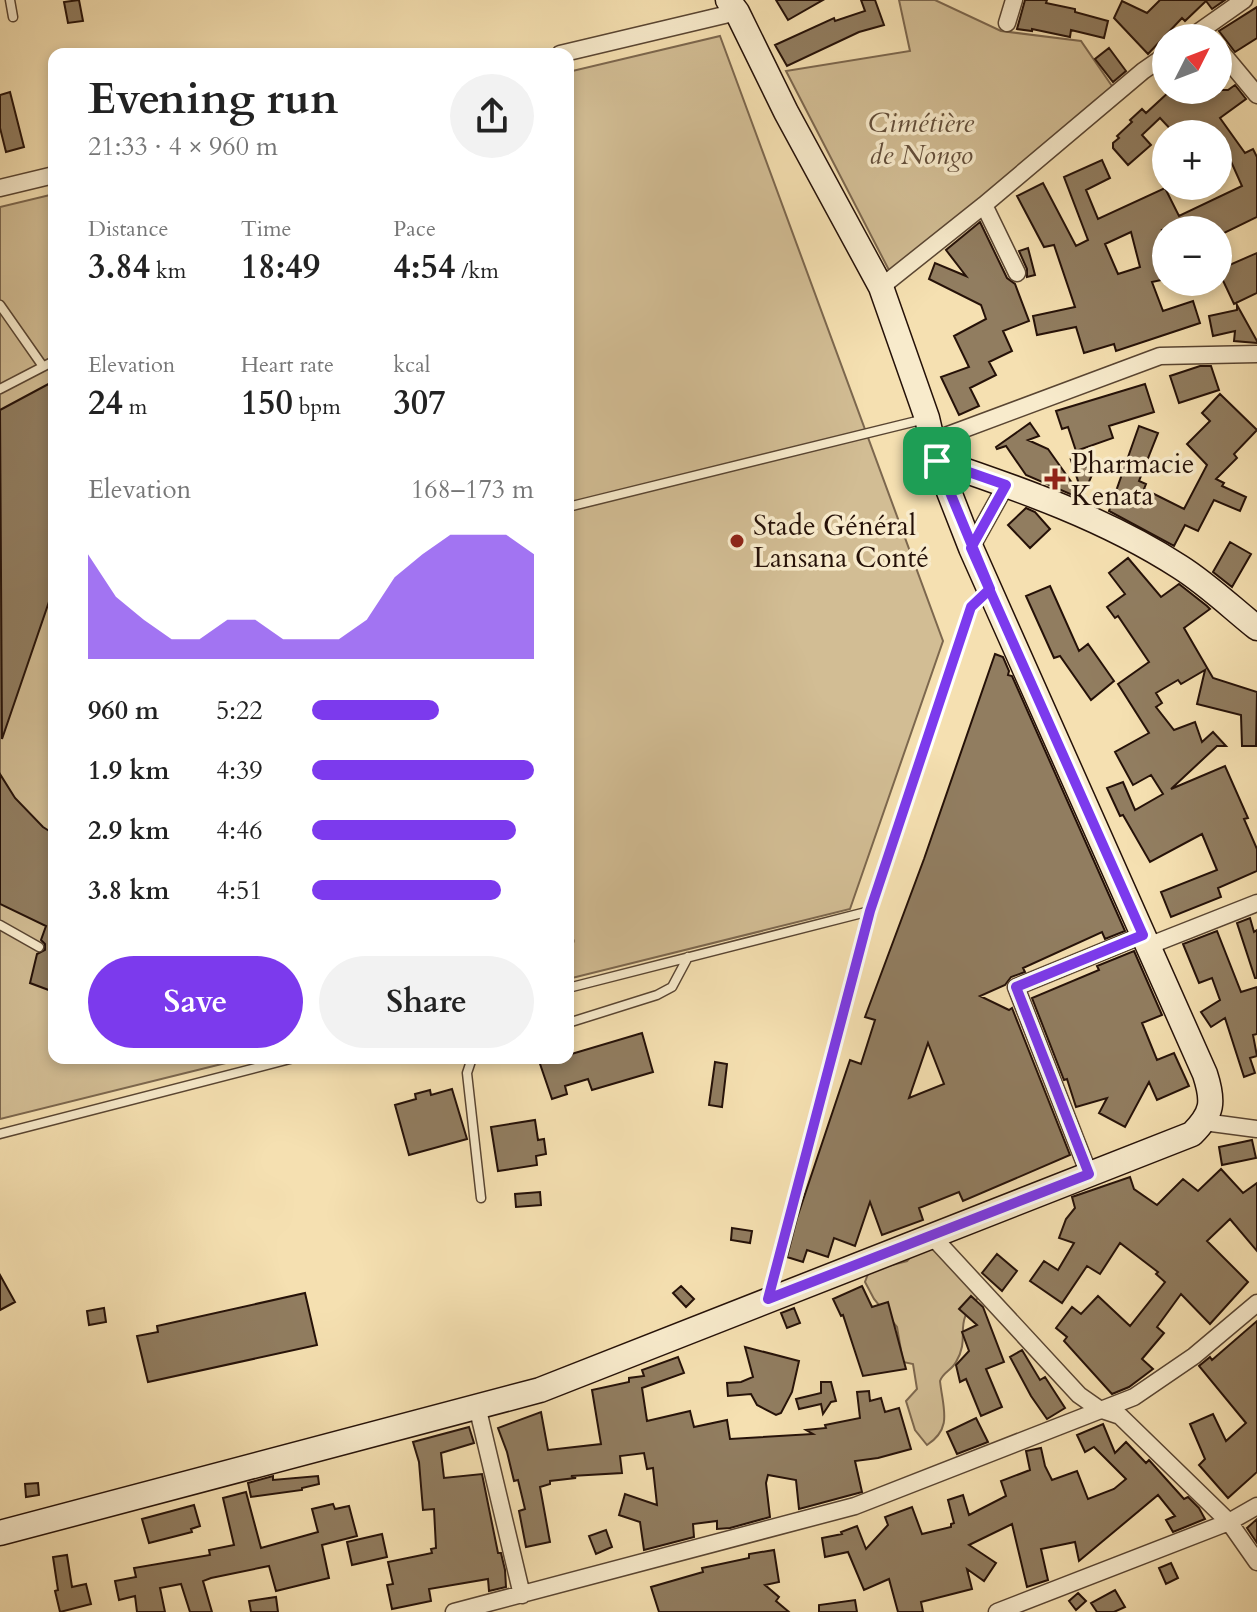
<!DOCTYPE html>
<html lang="en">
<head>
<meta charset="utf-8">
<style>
  :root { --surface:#fff; --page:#f2f2f2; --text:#222; --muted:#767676; --accent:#7c3aed }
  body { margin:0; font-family:Cardo,serif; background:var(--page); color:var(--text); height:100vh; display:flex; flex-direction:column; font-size:30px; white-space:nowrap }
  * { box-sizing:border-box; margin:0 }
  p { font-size:26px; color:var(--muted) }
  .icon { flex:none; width:44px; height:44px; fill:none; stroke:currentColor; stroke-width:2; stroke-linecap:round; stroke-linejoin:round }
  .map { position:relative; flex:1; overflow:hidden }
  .drawer { position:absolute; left:48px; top:48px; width:526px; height:1016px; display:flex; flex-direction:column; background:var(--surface); border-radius:16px; box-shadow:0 4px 12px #0003 }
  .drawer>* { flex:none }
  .needle { width:52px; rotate:48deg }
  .controls { position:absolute; left:1152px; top:24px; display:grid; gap:16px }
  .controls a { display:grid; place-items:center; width:80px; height:80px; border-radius:50%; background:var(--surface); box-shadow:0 4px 12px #0003; font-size:40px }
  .pin { position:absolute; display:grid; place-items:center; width:68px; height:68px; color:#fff; margin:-34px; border-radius:16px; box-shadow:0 4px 12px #0006 }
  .round { display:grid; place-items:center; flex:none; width:84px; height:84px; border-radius:42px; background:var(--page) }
  .overview { display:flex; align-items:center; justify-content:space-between; height:136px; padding:0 40px }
  h1 { font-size:44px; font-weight:700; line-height:60px }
  .figures { display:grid; grid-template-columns:repeat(3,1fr); gap:12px; height:136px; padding:8px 40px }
  .figures div { display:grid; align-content:center }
  .figures b { font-size:34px; font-weight:700 }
  .figures small { font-size:22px; font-weight:400 }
  .figures p { font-size:22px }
  .chart { height:224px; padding:16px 40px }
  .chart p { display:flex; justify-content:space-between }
  .chart svg { width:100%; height:144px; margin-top:8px; fill:var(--accent); opacity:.7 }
  .action { display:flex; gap:16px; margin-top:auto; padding:16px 40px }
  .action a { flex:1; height:92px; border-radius:48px; background:var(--accent); color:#fff; font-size:32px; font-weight:700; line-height:92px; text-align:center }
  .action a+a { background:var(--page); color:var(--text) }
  ul { padding:0 40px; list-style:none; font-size:26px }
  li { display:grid; grid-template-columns:128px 96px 1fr; align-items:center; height:60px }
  li i { height:20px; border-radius:10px; background:var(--accent) }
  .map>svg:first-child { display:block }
  .green { fill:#d2bd94; stroke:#7c674e; stroke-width:2 }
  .building { fill:#917d60; stroke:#251108; stroke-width:2; fill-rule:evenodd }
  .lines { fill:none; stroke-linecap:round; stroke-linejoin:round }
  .lane-casing { stroke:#594532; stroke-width:11 }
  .street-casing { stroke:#594532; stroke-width:19 }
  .secondary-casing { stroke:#251108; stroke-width:27 }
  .lane { stroke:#f8ebcc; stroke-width:8 }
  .street { stroke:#f8ebcc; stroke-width:16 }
  .secondary { stroke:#f8ebcc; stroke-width:24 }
  .route-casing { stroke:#fff; stroke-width:16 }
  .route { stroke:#7c3aed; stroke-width:10 }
  .poi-dot { fill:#8f2418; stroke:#f8ebcc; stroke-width:3 }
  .labels { text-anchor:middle; stroke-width:7; stroke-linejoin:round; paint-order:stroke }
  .park-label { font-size:28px; font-style:italic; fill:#624d39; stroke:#f8ebcc }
  .poi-label { font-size:28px; fill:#251108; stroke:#f8ebcc; text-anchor:start }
</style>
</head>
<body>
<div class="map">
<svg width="1257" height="1612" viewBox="0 0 1257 1612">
  <rect width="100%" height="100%" fill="#f5e0b1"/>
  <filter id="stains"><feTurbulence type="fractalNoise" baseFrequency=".0025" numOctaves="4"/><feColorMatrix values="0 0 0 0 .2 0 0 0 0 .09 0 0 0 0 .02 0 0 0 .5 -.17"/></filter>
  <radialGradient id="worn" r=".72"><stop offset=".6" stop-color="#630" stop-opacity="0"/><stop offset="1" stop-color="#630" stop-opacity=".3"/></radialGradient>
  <path class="green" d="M899,0H935L1001,31L1081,41L1114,89L891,274L786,71L910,51Z
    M720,36L943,641L850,909L568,979V72Z
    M54,194V1058H246L0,1119V207Z
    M944,1246L984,1292C948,1325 973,1333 956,1362C952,1370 943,1372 940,1381C943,1409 953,1428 927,1445L915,1430L906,1401L917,1389L913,1364L903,1362L897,1327L874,1299L865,1282L869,1271L907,1261L919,1247Z"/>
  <path class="building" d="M79,0L83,21L68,23L64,2Z
    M776,0H823L788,20Z
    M861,0H875L884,25L859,32L787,66L775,45L834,18L835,21L865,11Z
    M1025,0H1047L1046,3L1075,9V12L1108,21L1104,38L1071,30L1070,37L1032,29V31L1017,29Z
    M1160,0H1225L1212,9L1206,1L1185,21L1182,18L1148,54L1114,18L1122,1L1147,13Z
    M1257,7V38L1235,52L1219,31Z
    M1109,48L1126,71L1113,82L1095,59Z
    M1235,85L1246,99L1220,118L1245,153L1253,149L1257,157V217L1218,236V230H1162L1166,243V279L1152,282L1163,311L1193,301L1200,323L1116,351L1114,344L1084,353L1076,327L1037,335L1033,316L1075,307L1054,245L1044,247L1017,196L1043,183L1076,246L1088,240L1064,177L1102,160L1110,178L1086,190L1098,219L1165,188L1179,216L1242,186L1229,157L1218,142V134H1175L1160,118L1142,135L1151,145L1128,165L1113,148V143L1119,138L1117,136L1132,122L1130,120L1142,109L1146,113L1171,90H1228ZM1131,232L1140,267L1118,274L1105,244Z
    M10,92L24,147L6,152L0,128V95Z
    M980,222L1007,278L1015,284L1029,321L1003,331L1012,351L989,362L996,375L970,388L979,406L959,415L941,377L969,367L954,336L986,319L981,305L929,279L935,263L966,276L946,250Z
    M1028,248L1035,275L1027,277V269L1019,251Z
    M1257,253V293L1234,304L1218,270Z
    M1237,305L1257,341V343L1234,341L1235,331L1213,336L1209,316L1237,310Z
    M1200,366H1211L1219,390L1179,403L1170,376Z
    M54,381V587L2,739L0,410Z
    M1145,384L1154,412L1109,426L1113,438L1076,451L1068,427L1062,429L1056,411Z
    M1220,394L1257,430L1234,454L1237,458L1216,479L1224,483L1222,486L1246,497L1240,511L1214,500L1198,531L1185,525L1174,546L1109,511L1139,426L1158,433L1139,481L1146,484L1144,489L1184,509L1207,465L1187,444L1210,421L1202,413Z
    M1030,423L1039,436L1028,440L1048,449L1084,500L1026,475L1006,446L997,449L996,447Z
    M1071,460L1094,470L1083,496Z
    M1026,508L1035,512L1050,529L1030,548L1008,525Z
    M1230,542L1251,554L1232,587L1213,572Z
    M1128,558L1161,597L1179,584L1207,606L1210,609L1184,628L1213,678L1257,692L1256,746H1242L1241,715L1197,704L1205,670L1181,684L1178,680L1156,693L1162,703L1156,707L1174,730L1195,722L1202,742L1213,732L1226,746H1217L1171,789L1225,766L1248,818L1244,819L1257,849V871L1218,888L1221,897L1171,917L1161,892L1217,870L1202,834L1150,862L1123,815L1120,816L1107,788L1123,782L1135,810L1163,794L1151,775L1133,785L1115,752L1149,733L1118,684L1149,662L1118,616L1115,618L1107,607L1125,594L1109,573Z
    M1050,586L1079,651L1088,644L1114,681L1091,700L1060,656L1054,658L1026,596Z
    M995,654L1003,657L1009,671L1008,675L1012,676L1125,931L1105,939L1102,932L1023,968L1025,972L1011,977L1005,985L980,996L1009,1010L1012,1008L1070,1155L963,1201L959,1192L919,1208L923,1220L882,1235L870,1202L855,1246L834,1238L828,1257L807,1250L803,1262L787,1257L797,1218L850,1060L861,1064L875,1020L865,1017L924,859ZM928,1043L944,1084L909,1098Z
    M0,774L15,798L43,827L54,834V992L30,983L37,954L45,950V944L41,940L46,926L0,904Z
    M1250,918L1254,932L1257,930V978H1255L1237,923Z
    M1217,931L1241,992L1257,987V1034L1253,1035L1257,1056L1250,1058L1255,1073L1244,1077L1225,1018L1211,1027L1201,1012L1220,1000L1212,978L1199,983L1183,944Z
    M1134,951L1162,1015L1142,1023L1157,1060L1174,1053L1189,1086L1157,1100L1149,1082L1125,1127L1099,1113L1107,1098L1076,1107L1067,1079L1064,1080L1032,998L1099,970L1097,966Z
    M642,1033L653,1072L592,1090L588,1079L565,1086L567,1094L552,1099L538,1058H568V1055Z
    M715,1062L727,1064L722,1107L709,1105Z
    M452,1089L467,1139L409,1155L395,1105L416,1099L415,1094L430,1090L431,1095Z
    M535,1120L538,1140L544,1139L546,1154L536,1156L537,1165L498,1171L491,1127Z
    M1252,1140L1256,1158L1222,1165L1219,1147Z
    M1221,1169L1243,1193L1257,1183V1251L1230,1219L1207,1241L1248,1282L1210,1324L1181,1294L1157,1327L1164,1333L1142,1359L1153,1369L1129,1387L1112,1394L1064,1341L1067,1337L1056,1328L1072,1307L1081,1314L1098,1296L1130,1326L1165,1282L1156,1274L1158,1272L1120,1243L1100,1274L1087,1266L1062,1303L1030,1281L1044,1261L1058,1270L1074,1243L1059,1238L1066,1219L1075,1208L1072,1197L1130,1177L1134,1189L1157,1205L1183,1179L1198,1191Z
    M540,1192L541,1205L516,1207L515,1194Z
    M732,1228L752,1231L750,1243L731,1240Z
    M997,1254L1017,1271L1002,1291L982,1273Z
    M0,1275L15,1302L0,1310Z
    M681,1286L694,1299L686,1307L673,1293Z
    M862,1286L872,1307L888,1302L906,1369L863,1376L843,1315L841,1316L833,1299Z
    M305,1293L317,1345L148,1382L137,1336L158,1332L157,1326Z
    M971,1296L983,1307L1004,1362L986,1369L1002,1407L981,1416L966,1379L960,1382L956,1365L969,1351L962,1332L977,1325L959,1309Z
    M104,1308L106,1322L89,1325L87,1311Z
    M794,1308L800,1323L787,1328L781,1313Z
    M1257,1321V1472L1228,1498L1199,1465L1205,1459L1190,1424L1213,1414L1226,1441L1246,1423L1199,1366L1210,1357L1212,1360Z
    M745,1347L799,1361L792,1392L781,1413L776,1415L757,1405L751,1394L728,1396L727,1383L741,1382L753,1377Z
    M1022,1350L1040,1380L1045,1377L1065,1408L1047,1419L1031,1396L1010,1357Z
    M678,1357L684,1373L642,1388L647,1421L690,1411L694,1427L727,1420L730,1439L813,1434L806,1430L826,1428L825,1425L860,1418L857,1392L869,1391L870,1401L881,1398L885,1412L899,1408L911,1449L878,1458L855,1461L862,1492L799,1509L796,1480L768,1475L766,1483L770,1517L730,1528L717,1529V1521L693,1524L694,1537L644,1550L640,1522L619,1515L625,1494L657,1505L653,1468L647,1469L644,1453L620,1456L622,1473L571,1476L576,1478L550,1481V1484L540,1487L550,1542L526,1547L519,1511L525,1509L518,1480L514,1481L507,1452L498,1428L541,1412L548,1450L601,1444L592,1390L629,1382V1378L644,1376L642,1370Z
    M821,1382H831L836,1401L831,1402L823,1414L821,1404L799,1409L796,1399L821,1393Z
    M976,1418L988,1442L957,1454L947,1432Z
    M1103,1424L1115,1453L1126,1442L1146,1463L1149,1460L1184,1499L1188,1497L1199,1508L1205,1519L1173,1532L1166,1520L1175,1516L1158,1495L1079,1561L1075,1542L1041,1549L1048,1580L1027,1587L1012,1524L969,1545L996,1563L984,1581L967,1569L972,1589L921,1602L923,1612H898L889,1579L864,1590L848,1552L825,1557L822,1538L842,1534L841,1532L857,1526L866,1549L888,1525L885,1517L912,1507L922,1534L951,1527V1524L954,1523L948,1500L963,1495L969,1515L1006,1496L1001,1481L1030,1470L1026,1451L1041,1448L1045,1466L1052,1480L1077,1471L1088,1499L1114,1489L1126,1479L1094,1447L1085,1452L1077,1435Z
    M469,1427L474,1443L441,1453L444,1478L482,1474L498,1553H501L505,1570L506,1587L489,1591L488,1579L429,1589L431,1601L392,1609L387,1585L393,1584L388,1562L432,1553L431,1549L436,1548L434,1509L423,1510L419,1462L413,1442Z
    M273,1476V1480L318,1476L319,1484L302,1488V1490L251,1497L248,1483Z
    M38,1483L39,1495L26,1497L25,1484Z
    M246,1492L261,1548L318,1532L312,1509L333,1504L335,1509L349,1506L357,1536L322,1545L329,1578L276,1591L269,1566L211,1578L203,1581L212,1612H190L181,1584L160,1588L165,1612H137L135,1596L119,1600L115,1581L136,1577L134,1568L210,1555L209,1550L234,1545L223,1498Z
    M194,1505L200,1526L191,1529L192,1532L149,1543L142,1519Z
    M1257,1519V1543L1247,1528Z
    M606,1530L612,1547L596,1554L589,1536Z
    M382,1534L387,1557L352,1565L347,1542Z
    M774,1550L779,1582L765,1585L779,1597L776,1601L789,1612H659L651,1587L703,1572L702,1568L749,1558V1554Z
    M67,1555L72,1587L86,1584L91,1604L60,1612L55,1591L58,1590L53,1557Z
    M1171,1563L1178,1578L1166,1584L1159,1568Z
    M1115,1590L1125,1607L1114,1612H1097L1091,1603Z
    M1078,1593L1086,1601L1076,1610L1069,1601Z
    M276,1597L278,1612H251L249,1601Z
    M855,1600L857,1612H819V1605Z"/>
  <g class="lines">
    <defs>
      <path id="lane" d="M10,0L13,17
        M0,305L42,365
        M0,389L54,361
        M568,507L925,419
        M0,925L39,947
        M568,940L569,941
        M568,988L870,911L971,607L986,592
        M568,1023L657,995L672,987L688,957
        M472,1058L467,1073L481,1198
        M0,1134L294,1058
        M769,1297L870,911"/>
      <path id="street" d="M1007,23L1014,0
        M1190,38L1244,0
        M1218,48L1257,95
        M560,54L737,12
        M0,188L54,175
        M984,205L1017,273
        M881,287L984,205L1143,71L1166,55
        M932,441L1160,356L1257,354
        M971,548L1006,485
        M1148,946L1257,903
        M1204,1122L1257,1129
        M1089,1174L1016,987L1143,935
        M931,1235L1079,1395L1099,1409L1120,1416L1229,1522L1257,1562
        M477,1406L522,1595
        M454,1612L855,1506L1134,1397L1194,1356L1257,1303
        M997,1612L1229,1522L1257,1506"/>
      <path id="secondary" d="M937,461C1020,489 1106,519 1180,567C1207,584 1232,608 1257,628
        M0,1533L540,1390L1192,1134C1213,1113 1214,1102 1205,1074L971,548L937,461L927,418L881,287L786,112L737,12L728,0"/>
    </defs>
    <use href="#lane" class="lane-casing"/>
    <use href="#street" class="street-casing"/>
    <use href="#secondary" class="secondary-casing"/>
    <use href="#lane" class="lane"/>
    <use href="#street" class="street"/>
    <use href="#secondary" class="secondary"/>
  </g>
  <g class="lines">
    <defs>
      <path id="route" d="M937,461L990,589L971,607L870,911L768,1299L1089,1174L1016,987L1143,935L971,548L1006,485L937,461"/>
    </defs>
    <use href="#route" class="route-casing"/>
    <use href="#route" class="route"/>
  </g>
  <g class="poi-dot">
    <path d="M1051 467h8v8h8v8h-8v8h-8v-8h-8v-8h8z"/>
    <circle cx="737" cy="541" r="8"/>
  </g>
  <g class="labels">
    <g class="park-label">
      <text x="921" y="132">Cimétière<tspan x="921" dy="32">de Nongo</tspan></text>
    </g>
    <g class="poi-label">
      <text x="1071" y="473">Pharmacie<tspan x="1071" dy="32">Kenata</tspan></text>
      <text x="753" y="535">Stade Général<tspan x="753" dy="32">Lansana Conté</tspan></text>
    </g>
  </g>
  <rect width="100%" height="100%" filter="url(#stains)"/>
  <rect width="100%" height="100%" fill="url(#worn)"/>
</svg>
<div class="controls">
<a><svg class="needle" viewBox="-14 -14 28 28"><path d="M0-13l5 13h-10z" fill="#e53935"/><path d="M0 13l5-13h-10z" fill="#767676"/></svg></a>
<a>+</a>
<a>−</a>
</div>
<div class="pin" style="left:937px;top:461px;background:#1e9e55"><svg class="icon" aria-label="arrive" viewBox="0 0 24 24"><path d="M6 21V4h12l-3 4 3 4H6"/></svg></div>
<section class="drawer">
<div class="overview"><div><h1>Evening run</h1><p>21:33 · 4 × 960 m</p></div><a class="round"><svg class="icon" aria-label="share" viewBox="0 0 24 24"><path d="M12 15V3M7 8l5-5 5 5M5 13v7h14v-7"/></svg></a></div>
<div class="figures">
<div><p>Distance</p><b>3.84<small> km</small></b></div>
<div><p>Time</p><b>18:49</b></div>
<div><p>Pace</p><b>4:54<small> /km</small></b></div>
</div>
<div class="figures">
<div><p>Elevation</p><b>24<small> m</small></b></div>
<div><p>Heart rate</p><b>150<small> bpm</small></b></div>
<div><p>kcal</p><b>307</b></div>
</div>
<div class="chart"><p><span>Elevation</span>168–173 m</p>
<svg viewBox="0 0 160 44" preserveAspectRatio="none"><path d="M0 44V12L10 25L20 32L30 38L40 38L50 32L60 32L70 38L80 38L90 38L100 32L110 19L120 12L130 6L140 6L150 6L160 12V44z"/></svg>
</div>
<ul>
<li><b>960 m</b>5:22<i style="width:57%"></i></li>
<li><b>1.9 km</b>4:39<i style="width:100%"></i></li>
<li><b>2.9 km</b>4:46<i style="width:92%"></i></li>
<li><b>3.8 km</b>4:51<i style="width:85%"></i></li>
</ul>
<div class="action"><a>Save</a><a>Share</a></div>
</section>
</div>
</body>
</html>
